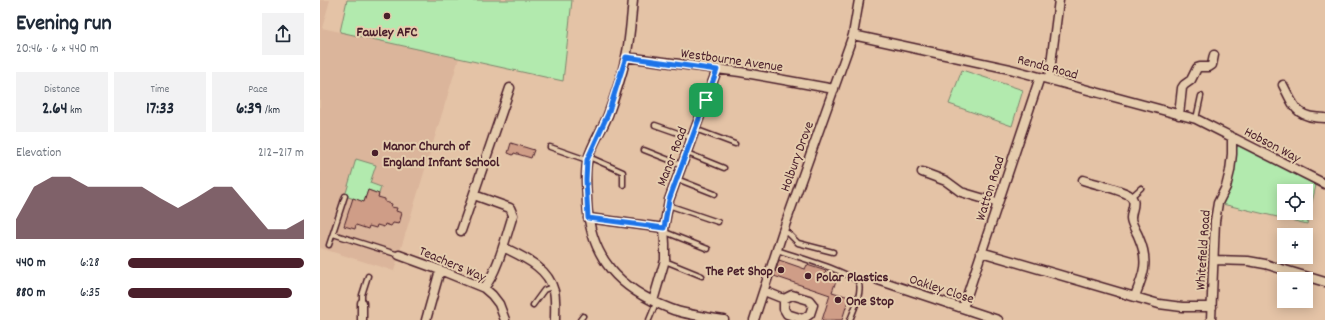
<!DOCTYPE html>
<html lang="en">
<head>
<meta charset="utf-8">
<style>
  :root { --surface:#fff; --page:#f2f2f3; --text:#1f2937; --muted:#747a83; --accent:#4a1f2b }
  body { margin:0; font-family:Dekko,sans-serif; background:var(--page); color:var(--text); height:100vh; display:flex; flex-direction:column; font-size:15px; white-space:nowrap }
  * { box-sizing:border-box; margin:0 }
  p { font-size:13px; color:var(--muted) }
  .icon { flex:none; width:22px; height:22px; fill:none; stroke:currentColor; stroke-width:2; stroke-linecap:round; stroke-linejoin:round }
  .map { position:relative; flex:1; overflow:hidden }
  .drawer { display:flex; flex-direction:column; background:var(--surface); width:320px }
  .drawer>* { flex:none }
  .controls { position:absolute; left:957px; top:184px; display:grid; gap:8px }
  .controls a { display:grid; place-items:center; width:36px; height:36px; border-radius:0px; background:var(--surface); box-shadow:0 2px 10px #0003; font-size:20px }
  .pin { position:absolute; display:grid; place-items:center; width:34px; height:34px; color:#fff; margin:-17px; border-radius:8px; box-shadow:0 2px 6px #0006 }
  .round { display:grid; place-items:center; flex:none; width:42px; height:42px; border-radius:0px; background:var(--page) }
  .overview { display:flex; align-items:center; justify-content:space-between; height:68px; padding:0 16px }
  h1 { font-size:22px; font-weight:700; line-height:30px }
  .figures { display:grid; grid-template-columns:repeat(3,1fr); gap:6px; height:68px; padding:4px 16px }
  .figures div { display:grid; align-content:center; border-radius:0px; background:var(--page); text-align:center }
  .figures b { font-size:17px; font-weight:700 }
  .figures small { font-size:11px; font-weight:400 }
  .figures p { font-size:11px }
  .chart { height:112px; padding:8px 16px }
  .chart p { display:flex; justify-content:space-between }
  .chart svg { width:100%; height:72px; margin-top:4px; fill:var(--accent); opacity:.7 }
  ul { padding:0 16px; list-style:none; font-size:13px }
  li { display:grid; grid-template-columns:64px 48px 1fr; align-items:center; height:30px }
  li i { height:10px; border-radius:5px; background:var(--accent) }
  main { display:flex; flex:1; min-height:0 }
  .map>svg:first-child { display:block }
  .built { fill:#dbb59b }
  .green { fill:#b2eaae; stroke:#7e846c; fill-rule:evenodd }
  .building { fill:#cf9d87; stroke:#4a1f2b }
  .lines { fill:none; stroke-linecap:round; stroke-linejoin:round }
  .service-casing { stroke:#4a1f2b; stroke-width:7 }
  .minor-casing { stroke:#4a1f2b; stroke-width:11 }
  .service { stroke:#e5ccad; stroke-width:4 }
  .minor { stroke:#e5ccad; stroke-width:8 }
  .route-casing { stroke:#fff; stroke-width:8 }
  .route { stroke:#1a73e8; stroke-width:5 }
  .poi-dot { fill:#4a1f2b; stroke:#e5ccad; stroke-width:1.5 }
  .labels { text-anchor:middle; stroke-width:4; stroke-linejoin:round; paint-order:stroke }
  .poi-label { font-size:14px; font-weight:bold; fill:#4a1f2b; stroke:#e5ccad; text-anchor:start }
  .street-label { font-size:14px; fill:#4a1f2b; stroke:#e5ccad }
</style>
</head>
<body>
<main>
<section class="drawer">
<div class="overview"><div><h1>Evening run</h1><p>20:46 · 6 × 440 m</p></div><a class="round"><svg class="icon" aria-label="share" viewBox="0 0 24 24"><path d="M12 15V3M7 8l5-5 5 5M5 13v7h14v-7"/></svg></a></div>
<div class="figures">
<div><p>Distance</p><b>2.64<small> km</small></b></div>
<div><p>Time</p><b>17:33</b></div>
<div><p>Pace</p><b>6:39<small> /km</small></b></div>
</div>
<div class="chart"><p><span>Elevation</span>212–217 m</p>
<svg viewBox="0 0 160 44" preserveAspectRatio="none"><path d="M0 44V32L10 12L20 6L30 6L40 12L50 12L60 12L70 12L80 19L90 25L100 19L110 12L120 12L130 25L140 38L150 38L160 32V44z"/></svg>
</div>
<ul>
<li><b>440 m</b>6:28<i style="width:100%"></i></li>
<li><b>880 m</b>6:35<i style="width:93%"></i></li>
</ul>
</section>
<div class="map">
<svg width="1005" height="320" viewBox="0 0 1005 320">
  <rect width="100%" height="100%" fill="#e4c3a6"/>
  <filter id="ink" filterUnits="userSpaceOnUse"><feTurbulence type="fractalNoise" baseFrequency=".025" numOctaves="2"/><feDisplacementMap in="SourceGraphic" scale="8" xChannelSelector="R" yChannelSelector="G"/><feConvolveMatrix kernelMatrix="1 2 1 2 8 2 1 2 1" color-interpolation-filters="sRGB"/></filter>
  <g filter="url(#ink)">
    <path class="built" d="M0,0H10L2,28L139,58L74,271L0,248Z"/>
    <path class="green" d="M27,0H252L243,81L20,32Z
      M642,70L703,90L692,126L629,104Z
      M912,137L997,181L987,224L898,203L906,187ZM964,191H986V213H964Z
      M36,159L56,165L50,183L61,187L59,194L48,190L44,202L25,196Z"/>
    <path class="building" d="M191,143L214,150L211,158L194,153L193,155L188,153Z
      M48,190L59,194L58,197L65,199V202L72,204L71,207L77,208L76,211L82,213L79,224L73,223L71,226L65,224L64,227L57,225L56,228L49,226L48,229L36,225L35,229L24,226L33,198L44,202Z
      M459,260L485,269L487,265L506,271L505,274L517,278L512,292L529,297L522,320H502L510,295L454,276Z"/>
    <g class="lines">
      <defs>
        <path id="service" d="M876,119L881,96
          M335,125L372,138
          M375,129L415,144
          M230,147L267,160
          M324,150L362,165
          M367,153L404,168
          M269,157L303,172V185
          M357,179L395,194
          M811,197L821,188
          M348,205L398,222
          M463,231L468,233L478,243L513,252
          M345,232L388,249
          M13,234L79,255
          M9,245L25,196
          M457,250C470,255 536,273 539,284C542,293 533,312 530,320
          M345,261L382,276
          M42,303V295L48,276
          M213,305L224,290L232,287
          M260,320L263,316
          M329,320L336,303"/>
        <path id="minor" d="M313,0C311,19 310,39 306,57C302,74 294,99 288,115C282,130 272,144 268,159C264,172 267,189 267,202C270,258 299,289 351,309C366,315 387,317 404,320
          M533,35L690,69L876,119L1005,184
          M306,57L420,72L514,89
          M729,79L739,0
          M963,85C975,108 976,118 1005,118
          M859,115L862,88L864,85L871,80L877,68L880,67H889L892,65L894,55
          M602,172L626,181L641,192L678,203
          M763,180C775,184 799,189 809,195C818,201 811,210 811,218C811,224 817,232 819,238C829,261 824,274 815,296
          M154,195L190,208L193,215C186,236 178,271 164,288
          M268,218L344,228
          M141,231L190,88
          M183,247C203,257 228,267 234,291C236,300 235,311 235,320
          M661,252L839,304L862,307H892
          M79,255L120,270L164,288L172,295L179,304L185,320
          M894,260L928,261L945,264L1005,282
          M558,280L678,320
          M444,291L464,299L472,295L489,300L493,305L490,314L483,319L467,314L464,309V299
          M333,301L345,260V244L344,228L349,200L397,70
          M42,303V320
          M643,308L720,77
          M106,320L120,270
          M434,320L463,231L533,35L539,0
          M891,320L895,221L898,203L906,187L910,171L912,154V137"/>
      </defs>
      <use href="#service" class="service-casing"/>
      <use href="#minor" class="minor-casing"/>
      <use href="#service" class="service"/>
      <use href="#minor" class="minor"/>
    </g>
  </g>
  <g class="lines" filter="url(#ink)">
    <defs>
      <path id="route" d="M306,57L397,70L349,200L344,228L268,218L266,180L267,160L288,114Z"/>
    </defs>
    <use href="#route" class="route-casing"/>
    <use href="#route" class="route"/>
  </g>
  <g class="poi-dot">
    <circle cx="67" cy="16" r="4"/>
    <circle cx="55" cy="153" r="4"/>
    <circle cx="461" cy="270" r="4"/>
    <circle cx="488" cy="276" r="4"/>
    <circle cx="518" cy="300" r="4"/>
  </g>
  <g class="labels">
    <g class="poi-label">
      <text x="67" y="36" text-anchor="middle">Fawley AFC</text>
      <text x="63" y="150">Manor Church of<tspan x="63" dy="16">England Infant School</tspan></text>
      <text x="453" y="275" text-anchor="end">The Pet Shop</text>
      <text x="496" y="281">Polar Plastics</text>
      <text x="526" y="305">One Stop</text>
    </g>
    <g class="street-label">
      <text transform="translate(412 59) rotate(8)" y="5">Westbourne Avenue</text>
      <text transform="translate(728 66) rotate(15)" y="5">Renda Road</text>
      <text transform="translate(953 144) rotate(28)" y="5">Hobson Way</text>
      <text transform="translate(351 156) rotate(-69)" y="5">Manor Road</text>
      <text transform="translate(476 156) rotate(-70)" y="5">Holbury Drove</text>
      <text transform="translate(669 188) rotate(-72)" y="5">Watton Road</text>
      <text transform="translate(882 250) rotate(-86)" y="5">Whitefield Road</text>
      <text transform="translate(133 263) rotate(23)" y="5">Teachers Way</text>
      <text transform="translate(622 288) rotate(18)" y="5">Oakley Close</text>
    </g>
  </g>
</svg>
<div class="controls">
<a><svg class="icon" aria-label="locate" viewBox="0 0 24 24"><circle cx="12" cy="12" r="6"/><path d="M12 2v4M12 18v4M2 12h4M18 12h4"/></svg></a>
<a>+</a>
<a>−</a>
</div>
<div class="pin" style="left:386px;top:100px;background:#1e9e55"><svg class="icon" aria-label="arrive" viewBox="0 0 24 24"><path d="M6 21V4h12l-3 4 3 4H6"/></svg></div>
</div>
</main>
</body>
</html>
